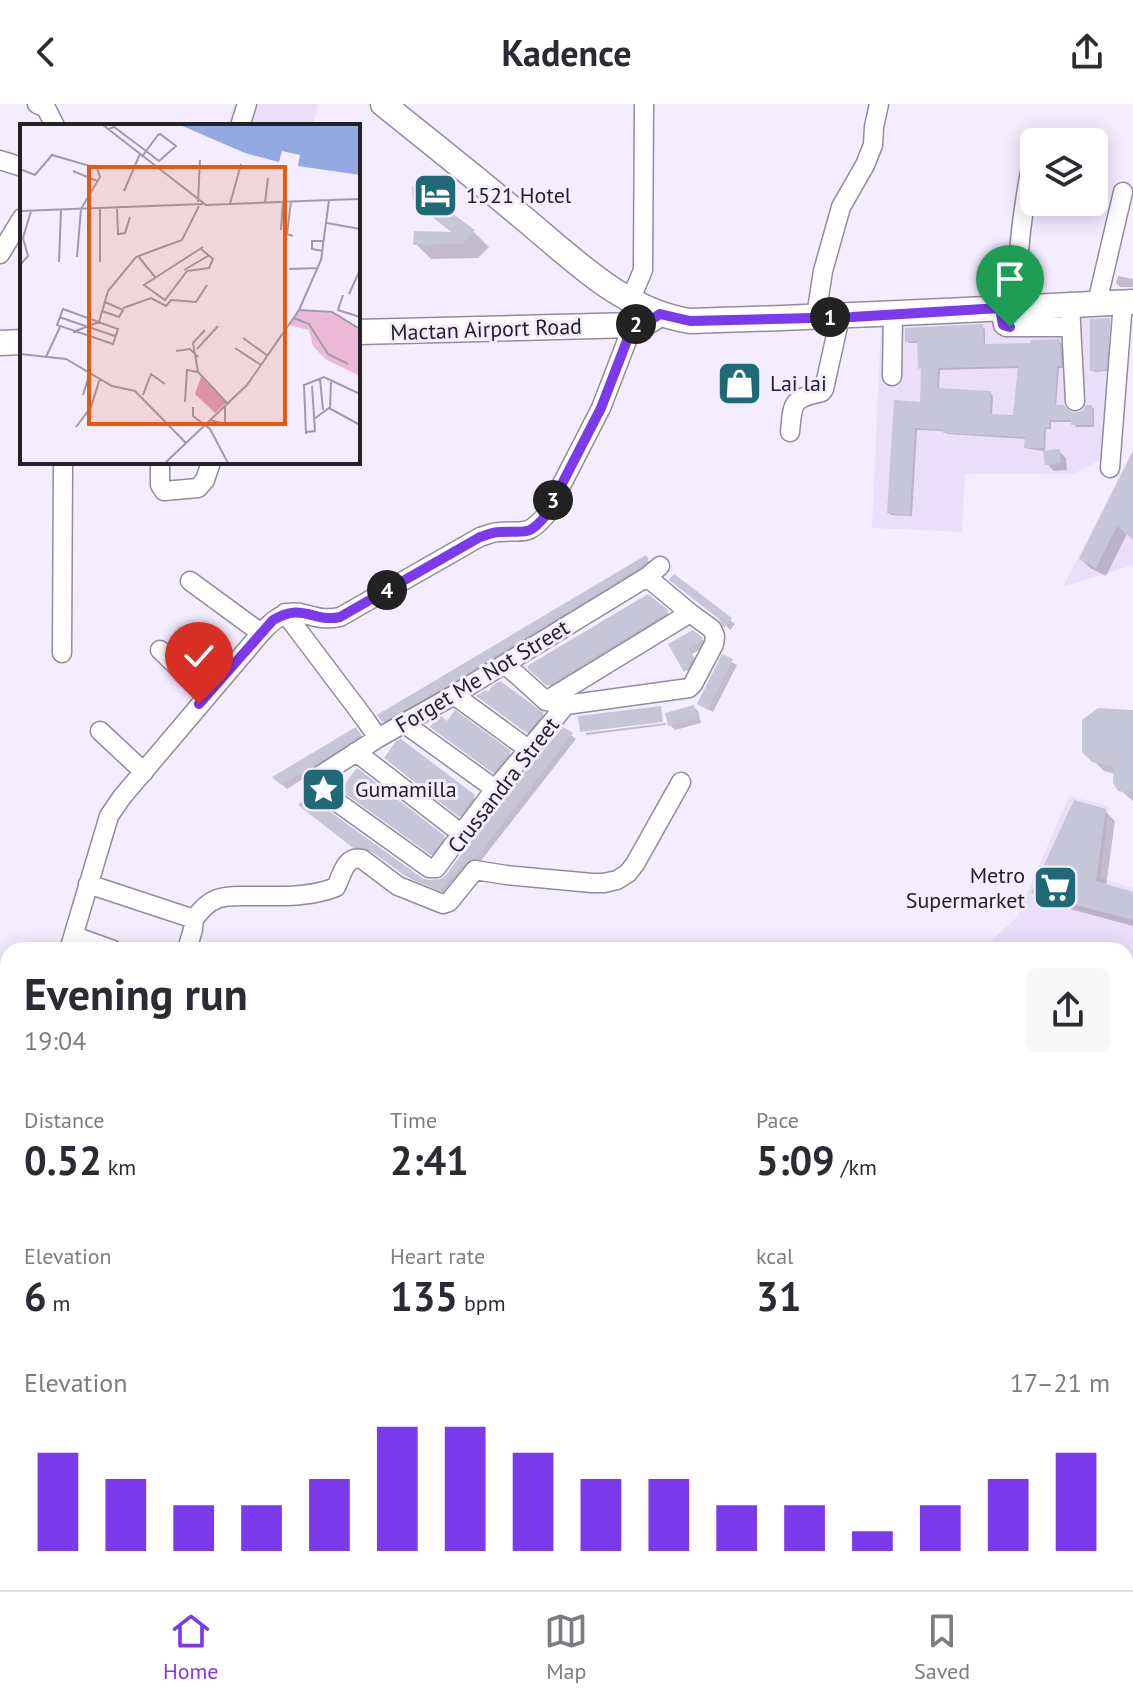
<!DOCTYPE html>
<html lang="en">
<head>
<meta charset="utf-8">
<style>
  :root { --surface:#fff; --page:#f7f7f7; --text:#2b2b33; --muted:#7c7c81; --line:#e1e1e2; --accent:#7c3aed }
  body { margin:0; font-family:"PT Sans",sans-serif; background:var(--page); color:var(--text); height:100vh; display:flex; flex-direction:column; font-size:30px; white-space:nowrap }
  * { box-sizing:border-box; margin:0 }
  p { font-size:26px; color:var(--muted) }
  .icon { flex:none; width:44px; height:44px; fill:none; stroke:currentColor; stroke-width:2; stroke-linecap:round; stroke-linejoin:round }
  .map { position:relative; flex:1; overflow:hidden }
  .side { position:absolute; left:0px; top:838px; width:1134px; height:648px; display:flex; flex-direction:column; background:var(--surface); border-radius:24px 24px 0 0; box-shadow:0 4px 20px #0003 }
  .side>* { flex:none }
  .controls { position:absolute; left:1020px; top:24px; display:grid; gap:16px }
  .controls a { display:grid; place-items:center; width:88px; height:88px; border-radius:12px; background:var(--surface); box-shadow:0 4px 20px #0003; font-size:40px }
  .pin { position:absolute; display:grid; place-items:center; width:68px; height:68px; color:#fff; margin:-82px -34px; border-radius:50% 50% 50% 0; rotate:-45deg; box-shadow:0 0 8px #0007 }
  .pin .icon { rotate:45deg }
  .km { position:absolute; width:40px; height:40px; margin:-20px; border-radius:50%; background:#222; color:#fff; font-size:22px; line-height:40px; text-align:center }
  .round { display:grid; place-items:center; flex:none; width:84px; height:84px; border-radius:12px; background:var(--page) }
  .summary { display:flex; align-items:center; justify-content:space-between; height:136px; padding:0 24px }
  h1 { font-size:44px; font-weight:700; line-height:60px }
  .figures { display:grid; grid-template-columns:repeat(3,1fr); gap:12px; height:136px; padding:8px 24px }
  .figures div { display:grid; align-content:center }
  .figures b { font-size:40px; font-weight:700 }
  .figures small { font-size:22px; font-weight:400 }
  .figures p { font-size:22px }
  .chart { height:224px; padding:16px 24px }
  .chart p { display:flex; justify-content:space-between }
  .chart svg { width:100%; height:144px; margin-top:8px; stroke:var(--accent); stroke-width:6 }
  header { display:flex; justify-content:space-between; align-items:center; height:104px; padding:0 24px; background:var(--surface); font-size:36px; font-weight:700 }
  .tabs { display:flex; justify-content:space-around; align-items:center; height:112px; border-top:2px solid var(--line); background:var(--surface); font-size:22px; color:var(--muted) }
  .tabs a { display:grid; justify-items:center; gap:4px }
  .tabs .on { color:var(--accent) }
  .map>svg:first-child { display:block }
  .built { fill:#eadff9 }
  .shadow { fill:#0003; fill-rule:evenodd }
  .building { fill:#c6c6d8; fill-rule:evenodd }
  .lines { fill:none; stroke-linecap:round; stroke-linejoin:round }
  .minor-casing { stroke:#938c9d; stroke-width:21 }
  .major-casing { stroke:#938c9d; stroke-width:27 }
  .minor { stroke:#fff; stroke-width:18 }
  .major { stroke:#fff; stroke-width:24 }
  .route-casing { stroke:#fff; stroke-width:16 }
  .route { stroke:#7c3aed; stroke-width:10 }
  .labels { text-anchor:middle; stroke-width:6; stroke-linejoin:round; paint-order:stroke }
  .poi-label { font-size:22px; fill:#242127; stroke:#f4ecff; text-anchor:start }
  .street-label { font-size:22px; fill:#242127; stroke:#f4ecff }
  .inset-road { fill:none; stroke:#a19ba9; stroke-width:2 }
  .view { fill:#e8590c; fill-opacity:0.15; stroke:#e8590c; stroke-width:4 }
  .inset-edge { fill:none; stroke:#242127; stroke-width:4 }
</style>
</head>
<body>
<header><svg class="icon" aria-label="back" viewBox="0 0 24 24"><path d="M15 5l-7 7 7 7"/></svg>Kadence<svg class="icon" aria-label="share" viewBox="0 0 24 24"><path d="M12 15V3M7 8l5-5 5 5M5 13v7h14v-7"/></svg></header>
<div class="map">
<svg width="1133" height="1486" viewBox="0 0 1133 1486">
  <rect width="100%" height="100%" fill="#f4ecff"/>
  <path class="built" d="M234,0H318L313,22H226Z
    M1118,208L1104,354L1073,370H965L962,428L872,424L881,218Z
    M1133,345V461L1063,483Z
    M1069,692L1109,702L1100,774L1133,784V927L1126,937V846H982L1017,813Z"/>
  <path class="shadow" d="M423,85L438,102L474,128L489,143L478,154L431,155L416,140L454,130L430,111L415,95Z
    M1118,172L1133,175V183H1120L1116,179Z
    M1109,216L1110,218L1107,267L1094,268L1092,266Z
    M982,222L985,225V242L1033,241L1059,237L1062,240L1063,264H1059L1056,303L1075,311L1092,303L1094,305V323H1076L1073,318H1051V325H1046L1045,347L1029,345L1026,343L1027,335L947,330L944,327L917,326L912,412L891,411L889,408L921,300L923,267L920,264L919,239H909L907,237ZM1019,264L1014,313L992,312L993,292L990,289L939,286L940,266Z
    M1059,347L1066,354L1067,366L1054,367L1047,360Z
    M1133,351V435L1127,430L1106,472L1090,464L1081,455Z
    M645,454L652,461L388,621L383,617Z
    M648,492L672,513L553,585L530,563Z
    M722,516H730L735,520L730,526Z
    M701,534L706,539L705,543L692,550L697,559L690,571L671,541Z
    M723,553L737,561L713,608L699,600Z
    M482,596L542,610L547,615L532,632Z
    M694,603L698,607L701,619L675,626L670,621Z
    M1133,608V697L1120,686L1115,670L1104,667L1084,647Z
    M455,609L514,653L498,672L437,627L448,619Z
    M666,619V621L587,631L585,629Z
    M360,630L364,636L287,685L275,674Z
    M571,631L576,635L480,758L445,789L411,775L376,749L369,747H358L305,706L421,776L441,777Z
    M401,637L478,697L465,716L391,658Z
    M347,690L444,733L448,738L436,754Z
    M1105,707L1115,717L1106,782L1133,790V822L1044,798L1034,789Z
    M755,1478H777L769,1486H761Z"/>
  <path class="building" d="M412,83H424V89L475,126L463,140L413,141L414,127L453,128L413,96Z
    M1110,214L1106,266L1090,267V215Z
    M983,220L984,240L1031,239V236L1060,235L1061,262H1057L1055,301H1064L1069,307L1075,309L1082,307L1086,301H1092L1093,321H1071V316H1050L1049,324H1044V344H1024L1025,333L943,329V326L915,324L910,411L887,409L894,296L920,298L921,264L918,265L917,237L905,238V224ZM1018,262L1013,311L990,310L991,287L937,284L938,264Z
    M1060,345L1061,359L1045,361L1043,347Z
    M1133,347V436L1117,422L1096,464L1079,455Z
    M646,451L649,455L640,463L448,581L382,618L377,611Z
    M674,470L732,514L724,524L719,515L669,476Z
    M648,490L669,507L547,582L529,566L527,562Z
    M693,526L702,533V536L689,545L693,553L687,566L684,568L668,540Z
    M722,550L733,555L708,606L697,600Z
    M500,577L544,609L527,629L476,592L486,586L488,588L493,581Z
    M694,601L698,614L668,622L665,609Z
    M661,602L663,618L580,628L578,612Z
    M1098,604L1133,606V687L1128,689L1118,687L1113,679L1114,664L1092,658L1082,648V616Z
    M455,606L511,647L493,669L430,623L436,615L441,612L447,617Z
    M356,623L361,631L313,662L281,681L272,673Z
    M563,623L573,629L476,754L466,758L440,786L404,771L368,745L352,743L298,701L307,691L422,774L429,776L441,775L446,771L512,683Z
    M401,635L475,691L459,713L384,654L396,637Z
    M357,664L445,732L431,751L340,686Z
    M1074,696L1106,705L1096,777L1133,788V816L1031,789Z"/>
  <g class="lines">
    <defs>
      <path id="minor" d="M37,0L46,4L55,22
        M240,22L247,0
        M0,56L22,63
        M0,150L22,114
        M630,197L643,166L644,0
        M1097,199L1123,88
        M1070,200L1075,297
        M1016,203C1017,154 1022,106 1032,58
        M1000,204L1003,221L1006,223H1071
        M816,212L823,167L841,103L865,61L873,41L874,23L879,0
        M892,272L893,209
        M790,328C793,298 791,295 822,288L824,285L840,213
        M160,358V381L164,387L198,384L205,376L211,358
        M1110,364L1123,198
        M190,477L261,529
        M285,509L365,615L378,634
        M160,546L208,592
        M62,549L63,358
        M505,560L546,597L566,601L689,584L693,580L714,540L715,532L712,525L690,509L647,473
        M454,591L528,645
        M546,597L690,509
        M566,601L495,685L436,764H429L316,683L317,676L321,671L378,634L454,591L647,473L660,462
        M405,620L495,685
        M100,627L144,668
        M356,648L462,730
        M88,780L194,815L193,825L187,846
        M194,815C200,807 208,798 217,795C227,791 238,792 249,792C276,792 310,794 336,783C342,771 345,751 362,755L398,782L443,800L449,798L475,766L506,771L592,779H604L617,776L628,769L635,760L681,678
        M74,832L113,846
        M69,846L109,712L122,693L261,529C298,489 302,521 340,513L480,433C487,431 493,428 499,428C524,426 527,433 546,411L601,304L633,221
        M0,872L8,875
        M0,912L8,909
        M0,927L8,930
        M0,985L8,988
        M0,1198L6,1184
        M0,1398L8,1386
        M0,1450L8,1456
        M463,1478L469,1486
        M651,1478L667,1486
        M732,1478L745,1486
        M784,1486L791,1478"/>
      <path id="major" d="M383,0C429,37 476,74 521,112C572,154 623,207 690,217C838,213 985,205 1133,198
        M358,228L633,221L649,217L660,210
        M0,239L22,238
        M1126,949L1133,939
        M670,1486L678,1478"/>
    </defs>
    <use href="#minor" class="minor-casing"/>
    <use href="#major" class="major-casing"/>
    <use href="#minor" class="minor"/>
    <use href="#major" class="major"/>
  </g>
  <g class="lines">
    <defs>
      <path id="route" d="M199,600L273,516C304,498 312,519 340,513L480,433C487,431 493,428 499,428C524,426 528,434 546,411L601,304L633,221L649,217L660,210L690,217L852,213L1000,204L1003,221L1010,223"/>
    </defs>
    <use href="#route" class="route-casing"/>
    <use href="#route" class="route"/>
  </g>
  <defs>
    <symbol id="hotel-square" viewBox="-11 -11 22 22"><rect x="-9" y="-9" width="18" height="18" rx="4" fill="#206976" stroke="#f4ecff"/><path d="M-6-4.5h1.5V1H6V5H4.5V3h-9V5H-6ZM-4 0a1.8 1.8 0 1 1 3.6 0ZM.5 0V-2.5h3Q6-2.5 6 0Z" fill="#fff"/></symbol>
    <symbol id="shop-square" viewBox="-11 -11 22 22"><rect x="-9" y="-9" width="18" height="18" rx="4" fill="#206976" stroke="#f4ecff"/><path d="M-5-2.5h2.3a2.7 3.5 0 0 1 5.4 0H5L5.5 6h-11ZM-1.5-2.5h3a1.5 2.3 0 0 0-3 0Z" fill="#fff"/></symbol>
    <symbol id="sight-square" viewBox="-11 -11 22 22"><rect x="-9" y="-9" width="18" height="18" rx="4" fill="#206976" stroke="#f4ecff"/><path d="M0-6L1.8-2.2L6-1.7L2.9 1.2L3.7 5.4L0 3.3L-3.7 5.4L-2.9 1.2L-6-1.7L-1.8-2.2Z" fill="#fff"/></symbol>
    <symbol id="supermarket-square" viewBox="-11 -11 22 22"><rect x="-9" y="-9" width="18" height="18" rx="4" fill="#206976" stroke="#f4ecff"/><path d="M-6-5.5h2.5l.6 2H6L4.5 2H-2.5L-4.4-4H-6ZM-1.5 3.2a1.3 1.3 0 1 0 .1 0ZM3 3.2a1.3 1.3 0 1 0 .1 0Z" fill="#fff"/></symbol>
  </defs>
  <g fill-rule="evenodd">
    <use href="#hotel-square" x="410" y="66" width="51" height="51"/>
    <use href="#shop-square" x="714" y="254" width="51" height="51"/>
    <use href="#sight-square" x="298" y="660" width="51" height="51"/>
    <use href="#supermarket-square" x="1030" y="758" width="51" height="51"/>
  </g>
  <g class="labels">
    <g class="poi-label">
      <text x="466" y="99">1521 Hotel</text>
      <text x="770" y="287">Lai lai</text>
      <text x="355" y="693">Gumamilla</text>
      <text x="1025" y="779" text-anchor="end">Metro<tspan x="1025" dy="25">Supermarket</tspan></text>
    </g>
    <g class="street-label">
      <text transform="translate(486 225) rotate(-2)" y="8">Mactan Airport Road</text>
      <text transform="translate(482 572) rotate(-31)" y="8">Forget Me Not Street</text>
      <text transform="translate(503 681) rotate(-52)" y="8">Crussandra Street</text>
    </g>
  </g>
  <g transform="translate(20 20)">
    <rect width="340" height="340" fill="#f4ecff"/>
    <path d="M279,186L318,190L340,206V252L305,235L293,222L289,206L268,201Z" fill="#edb9d8"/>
    <path d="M181,253L206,279L195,289L175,270Z" fill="#da9ec2"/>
    <path d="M160,1H340V51L278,42L280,31L262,27L259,38L225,29Z" fill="#92a9e1"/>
    <path class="inset-road" d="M83,1L186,81L309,76L301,136L279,186L227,261L145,339M89,5L94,3L126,27L139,37L156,22L140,10L138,11L126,27L122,33M0,45L15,51L32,31L77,44L80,53L61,85L57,133M53,47L77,57M104,67L120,30M309,76L340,75M271,77L267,110L273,112M178,78L180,36M245,79L248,54M210,80L221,40M80,84V138M97,84L98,110L105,109L110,93M0,87L183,80M307,99L340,105M261,106L263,78M303,127L292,125V117H304M118,132L135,153M39,138L41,86M0,141L8,132L3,114L11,87M269,145L298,144M164,146L188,132M167,147L145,176L124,161L183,123M167,147L189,144L193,135L181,125M329,170L340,146M323,171L318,186L340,193M103,184L131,174L146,182L151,176L176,178L187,161M43,185L98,205L93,220L37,201ZM279,186L312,188L340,205M82,187L99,193L103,186L85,178M39,193L95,212M274,194L289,200L308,230L328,240M53,208L79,198L88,167L116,133L162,116L179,82M223,214L248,232M215,224L241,241M177,225L198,202M156,227L170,225L178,233M0,230L46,235L92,262L115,267L166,319M26,233L40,203M178,248L173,219L185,206M300,255L303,286M63,271L70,248M123,271L131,250L145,260M165,278L167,246L178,248L207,279M173,283V292L190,305L208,339M310,285L311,256M294,295L309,284L340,301M190,296L205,300V281M56,303L71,283L80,254M286,308L295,307L292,262M286,310L284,261L304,253L340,270"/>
    <path class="view" d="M69,43H265V300H69Z"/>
    <rect width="340" height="340" class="inset-edge"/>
  </g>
</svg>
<div class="controls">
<a><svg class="icon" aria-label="layers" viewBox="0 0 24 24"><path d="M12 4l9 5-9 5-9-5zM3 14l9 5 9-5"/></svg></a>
</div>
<div class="pin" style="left:1010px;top:223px;background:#1e9e55"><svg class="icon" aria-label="arrive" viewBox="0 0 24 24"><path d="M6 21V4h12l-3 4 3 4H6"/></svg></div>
<div class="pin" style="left:199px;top:600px;background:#d93025"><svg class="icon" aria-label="check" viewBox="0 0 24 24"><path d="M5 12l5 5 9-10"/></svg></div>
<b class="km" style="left:830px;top:213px">1</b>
<b class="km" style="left:636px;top:220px">2</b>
<b class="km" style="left:553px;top:396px">3</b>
<b class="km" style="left:387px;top:486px">4</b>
<section class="side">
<div class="summary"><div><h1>Evening run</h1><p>19:04</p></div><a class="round"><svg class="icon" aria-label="share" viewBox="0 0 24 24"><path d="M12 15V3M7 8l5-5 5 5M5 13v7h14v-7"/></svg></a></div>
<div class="figures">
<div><p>Distance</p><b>0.52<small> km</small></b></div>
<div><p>Time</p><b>2:41</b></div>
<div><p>Pace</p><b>5:09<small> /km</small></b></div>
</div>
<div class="figures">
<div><p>Elevation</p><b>6<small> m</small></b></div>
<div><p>Heart rate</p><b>135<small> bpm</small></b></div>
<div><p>kcal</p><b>31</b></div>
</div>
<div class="chart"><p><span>Elevation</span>17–21 m</p>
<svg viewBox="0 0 160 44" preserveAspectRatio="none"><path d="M5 44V14M15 44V22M25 44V30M35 44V30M45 44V22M55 44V6M65 44V6M75 44V14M85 44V22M95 44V22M105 44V30M115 44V30M125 44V38M135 44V30M145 44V22M155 44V14"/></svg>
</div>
</section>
</div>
<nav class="tabs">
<a class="on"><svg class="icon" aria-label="home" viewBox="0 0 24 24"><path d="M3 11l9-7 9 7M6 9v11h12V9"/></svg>Home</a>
<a><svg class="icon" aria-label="map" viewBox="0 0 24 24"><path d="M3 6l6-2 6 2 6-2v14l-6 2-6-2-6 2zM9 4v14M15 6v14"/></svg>Map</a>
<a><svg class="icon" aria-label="saved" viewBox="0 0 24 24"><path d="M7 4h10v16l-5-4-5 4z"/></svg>Saved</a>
</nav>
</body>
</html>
